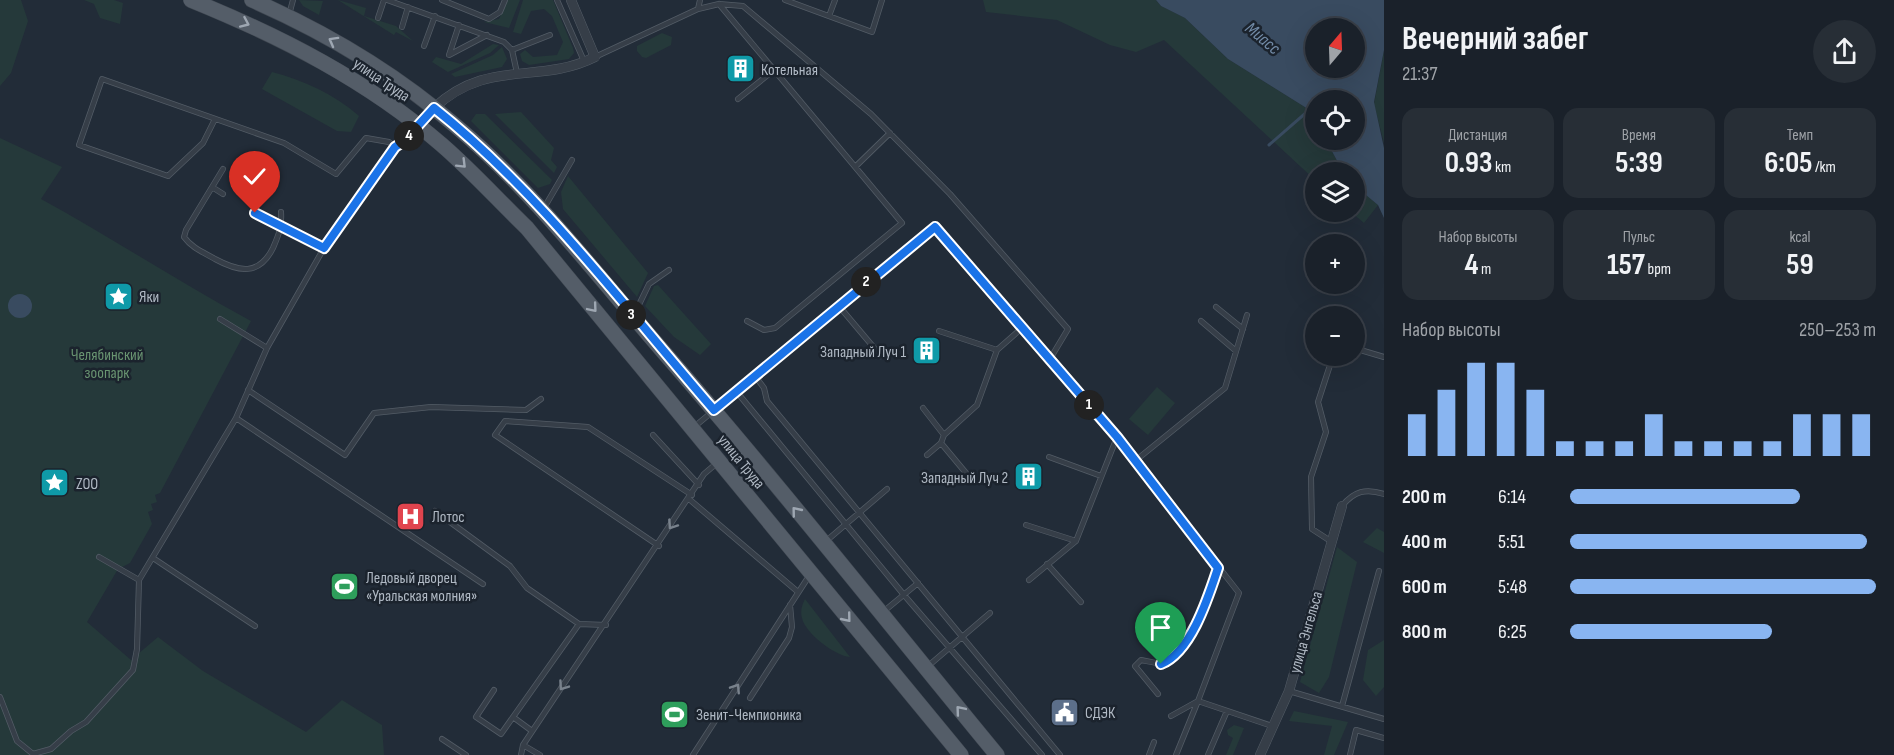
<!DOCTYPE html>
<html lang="ru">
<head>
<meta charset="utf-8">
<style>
  :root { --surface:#1a212a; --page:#272e36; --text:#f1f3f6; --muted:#9fa3a8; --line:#383e47; --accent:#89b5f1 }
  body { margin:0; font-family:"Sofia Sans Condensed",sans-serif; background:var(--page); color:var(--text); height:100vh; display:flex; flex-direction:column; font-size:22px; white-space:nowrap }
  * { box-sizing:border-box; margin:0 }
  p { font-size:20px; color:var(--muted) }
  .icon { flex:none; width:33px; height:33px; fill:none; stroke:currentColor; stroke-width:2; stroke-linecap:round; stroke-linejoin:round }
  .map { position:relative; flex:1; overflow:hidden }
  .drawer { display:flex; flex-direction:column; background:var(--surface); width:510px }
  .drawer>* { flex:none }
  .needle { width:39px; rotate:19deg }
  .tools { position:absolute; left:1305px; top:18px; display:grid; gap:12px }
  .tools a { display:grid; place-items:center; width:60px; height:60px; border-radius:50%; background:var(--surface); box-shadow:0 6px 24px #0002,0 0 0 2px var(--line); font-size:30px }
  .pin { position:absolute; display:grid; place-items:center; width:51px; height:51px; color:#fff; margin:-62px -26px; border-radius:50% 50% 50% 0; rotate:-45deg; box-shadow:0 0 6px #0007 }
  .pin .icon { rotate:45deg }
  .km { position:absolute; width:30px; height:30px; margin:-15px; border-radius:50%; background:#222; color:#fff; font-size:16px; line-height:30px; text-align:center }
  .round { display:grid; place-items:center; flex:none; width:63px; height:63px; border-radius:32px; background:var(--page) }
  .head { display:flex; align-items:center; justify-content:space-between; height:102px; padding:0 18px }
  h1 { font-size:33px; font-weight:700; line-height:45px }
  .figures { display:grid; grid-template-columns:repeat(3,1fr); gap:9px; height:102px; padding:6px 18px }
  .figures div { display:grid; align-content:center; border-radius:15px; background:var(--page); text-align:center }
  .figures b { font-size:30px; font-weight:700 }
  .figures small { font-size:16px; font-weight:400 }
  .figures p { font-size:16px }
  .chart { height:168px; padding:12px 18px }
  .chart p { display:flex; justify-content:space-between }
  .chart svg { width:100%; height:108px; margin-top:6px; stroke:var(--accent); stroke-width:6 }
  ul { padding:0 18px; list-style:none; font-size:20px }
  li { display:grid; grid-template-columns:96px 72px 1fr; align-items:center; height:45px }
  li i { height:15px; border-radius:8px; background:var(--accent) }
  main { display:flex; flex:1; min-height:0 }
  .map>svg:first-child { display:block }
  .green { fill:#25393a }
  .water { fill:#394b60; fill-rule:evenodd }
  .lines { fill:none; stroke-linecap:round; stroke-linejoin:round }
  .stream { stroke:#394b60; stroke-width:3 }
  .lane-casing { stroke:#535c66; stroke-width:6 }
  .street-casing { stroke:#535c66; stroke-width:10 }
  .primary-casing { stroke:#3f4751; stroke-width:16 }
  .lane { stroke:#363e48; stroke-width:4.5 }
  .street { stroke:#363e48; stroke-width:9 }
  .primary { stroke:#545d68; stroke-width:15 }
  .oneway { stroke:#9ea7b2 }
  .oneway2 { stroke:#79828c }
  .route-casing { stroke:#fff; stroke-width:12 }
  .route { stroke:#1a73e8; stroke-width:8 }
  .labels { text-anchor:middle; stroke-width:5; stroke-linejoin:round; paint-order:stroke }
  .poi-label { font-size:16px; fill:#b0b9c4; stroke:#1b232d; text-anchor:start }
  .street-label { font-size:16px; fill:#b0b9c4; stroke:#1b232d }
  .park-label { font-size:16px; fill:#699471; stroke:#1b232d }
  .water-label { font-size:18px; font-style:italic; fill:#728ba7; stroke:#1b232d }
</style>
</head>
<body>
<main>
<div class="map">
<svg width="1384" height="755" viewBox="0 0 1384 755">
  <rect width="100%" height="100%" fill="#222c38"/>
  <path class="green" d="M0,0H21L28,21L11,73L0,86Z
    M84,0H114L123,3L120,24L100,18L94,4Z
    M299,0L323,1L319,15L303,6Z
    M338,0L366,8L364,16L396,26L413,41L396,32L394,35Z
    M508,0H520L509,28L484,22L499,19Z
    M523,0H553L573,48L574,53L569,59L529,65L522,61L520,54L525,50L533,57L557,55L563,42L552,16L544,9L531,11L521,34L513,32Z
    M983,0H1156L1161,6L1185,18L1228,59L1308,109L1315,122L1316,140H1326L1343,172H1316L1315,180L1164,40L1136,52L1110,45L1057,20L986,12Z
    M662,33L672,37L671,45L646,58L642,57L637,51V46Z
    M493,44L499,45L490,53L448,72L432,62L436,57L461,64Z
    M502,47L507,59L502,67L455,77L451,74L493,55Z
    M1384,51V143L1374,104Z
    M272,72C303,80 334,94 359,116L351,132L337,131L262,89Z
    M521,112L554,148L551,160L557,167L554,173L495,114Z
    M476,114H485L552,180L550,184L538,188L471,121Z
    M0,138L62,167L41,199C112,238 179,282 251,321L160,493L155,495L157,502L151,504L153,510L148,512L152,524L130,563L118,569L87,622L131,660L158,637L203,671L306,732L342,700L382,725L384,755H0Z
    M568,176L648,273L637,297L563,209L561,192Z
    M1355,186L1378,205L1364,223L1351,212H1354Z
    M658,285L711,344L700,355L674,337L645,306L654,286Z
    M1157,387L1175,403L1148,435L1129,419Z
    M1377,528L1384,532V553L1363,542Z
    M1337,547L1357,562L1329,677L1319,693L1300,682Z
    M805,599L850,657C835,656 805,633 802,618C800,611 802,605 805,599Z
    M1384,640V687L1376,696L1363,680L1368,650Z
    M1294,711L1348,722L1334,755H1324L1332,726L1289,721Z
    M1234,725L1244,728L1233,755H1226L1233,738L1228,735L1227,730Z"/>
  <path class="water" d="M1156,0H1384V50L1374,102L1384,148V218L1378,205L1355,186L1354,172H1343L1326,140H1354V100H1316L1315,122L1308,109L1228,59L1185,18L1161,6ZM1316,28H1354V68H1316Z
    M8 306a12 12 0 1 1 24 0a12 12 0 1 1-24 0Z"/>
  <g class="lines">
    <path class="stream" d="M1269,145L1316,104"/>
    <defs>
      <path id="lane" d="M387,0L504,42L512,50L517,73
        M442,0L489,19L500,12L505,0
        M557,0L584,61
        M785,0L872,32L882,0
        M719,4L902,223L775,328L764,330L747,321
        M698,9L700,0
        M289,15L293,0
        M829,16L835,0
        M378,18L384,0
        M459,25L449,55L487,35
        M402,27L408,7
        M424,46L435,16
        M512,50L550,35
        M595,57L698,9L719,4L743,6L871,114L950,194L1068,329L1050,359
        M738,99L774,70
        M215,119L203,143L168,176L79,145L102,79L284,143L336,174L366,138L389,142L395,147
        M855,167L890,133
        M223,169L186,230L184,237C192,248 203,252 215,259C239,272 259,276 273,248C279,234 282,227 281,212
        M212,187L223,194
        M544,208L572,160
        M255,213L324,248
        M838,305L881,356
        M1216,307L1243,329
        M634,315L649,284L669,270
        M1340,316L1342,311
        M220,319L267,348
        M1201,321L1236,351
        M939,331L997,350
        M1357,349L1384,357
        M755,376L764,388L767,401L1060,755
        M248,390L345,455L374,413L431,407L526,410L541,399
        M736,391L904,595L1042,755
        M923,408L944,435
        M236,418L483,584
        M694,427L935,227L1117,437L1239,593L1198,701L1272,726
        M653,435L699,485
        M941,443L971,479
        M927,455L941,443L944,435L977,405L997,350L1023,327
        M1049,457L1101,476
        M1135,461L1225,388L1247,315
        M689,499L798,592
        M1342,506C1354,491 1366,488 1384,494
        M435,511L510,566L527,588L579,624L606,625
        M1026,525L1076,541
        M825,542L887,489
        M1332,542L1312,529L1311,477L1326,432L1318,402L1333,356
        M659,546L495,435L505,421L588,427L692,495
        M99,557L139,580
        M153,558L255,626
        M1047,564L1081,602
        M1029,580L1076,541L1117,437
        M883,612L918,583
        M927,667L990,613
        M494,690L476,717L501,734L579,624
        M1289,691L1384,719
        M1158,694L1135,666L1141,660C1152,662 1162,666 1173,660C1189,649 1211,588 1218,568
        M0,697L17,741L33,754L51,749L71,731L86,722L133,670L137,649L139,580L236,418L267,348L324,248L395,147L416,128
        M750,698L789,638L792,627L790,605
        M1342,706L1379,571
        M1171,716L1198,701
        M513,717L532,731
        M442,739L466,755
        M523,745L540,755
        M521,755L523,745L704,474L717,463
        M693,755L809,576
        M1149,755L1154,742
        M1176,755L1198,701
        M1208,755L1227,711
        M1350,755L1356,730L1384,738"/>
      <path id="street" d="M434,108C487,58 539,85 595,57L571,0
        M1260,755L1289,691L1342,506"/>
      <path id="primary" d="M191,0C282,37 368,81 442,145C472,171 499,201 527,228L961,755
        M252,0C325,32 396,74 457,127C534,192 595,273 661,349C776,481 885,619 997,755"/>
    </defs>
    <use href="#lane" class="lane-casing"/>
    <use href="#street" class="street-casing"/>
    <use href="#primary" class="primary-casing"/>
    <use href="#lane" class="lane"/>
    <use href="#street" class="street"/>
    <use href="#primary" class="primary"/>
  </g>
  <defs><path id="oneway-chevron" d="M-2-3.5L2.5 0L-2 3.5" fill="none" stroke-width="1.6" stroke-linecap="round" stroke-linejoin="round" transform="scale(1.5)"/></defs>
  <g class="oneway">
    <use href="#oneway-chevron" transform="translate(245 23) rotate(24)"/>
    <use href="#oneway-chevron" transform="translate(333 41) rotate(-151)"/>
    <use href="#oneway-chevron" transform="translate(462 164) rotate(45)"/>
    <use href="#oneway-chevron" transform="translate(593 308) rotate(50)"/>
    <use href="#oneway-chevron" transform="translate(796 511) rotate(-129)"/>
    <use href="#oneway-chevron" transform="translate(847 618) rotate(51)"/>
    <use href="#oneway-chevron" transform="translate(960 710) rotate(-130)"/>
  </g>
  <g class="oneway2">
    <use href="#oneway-chevron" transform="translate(672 525) rotate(124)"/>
    <use href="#oneway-chevron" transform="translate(563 686) rotate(125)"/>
    <use href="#oneway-chevron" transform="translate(736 688) rotate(-57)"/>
  </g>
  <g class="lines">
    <defs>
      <path id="route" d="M255,213L324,248L395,147L404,141L434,108C538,190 627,310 714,410L935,227L1117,437L1218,568C1208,598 1191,652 1161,664"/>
    </defs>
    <use href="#route" class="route-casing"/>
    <use href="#route" class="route"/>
  </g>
  <defs>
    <symbol id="building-square" viewBox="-11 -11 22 22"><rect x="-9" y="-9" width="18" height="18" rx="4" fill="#0f9aa8" stroke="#1b232d"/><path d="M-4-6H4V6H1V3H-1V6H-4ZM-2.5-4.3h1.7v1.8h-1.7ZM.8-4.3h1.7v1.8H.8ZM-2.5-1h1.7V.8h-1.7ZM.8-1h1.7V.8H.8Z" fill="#fff"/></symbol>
    <symbol id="sight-square" viewBox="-11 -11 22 22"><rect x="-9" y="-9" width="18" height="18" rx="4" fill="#0f9aa8" stroke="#1b232d"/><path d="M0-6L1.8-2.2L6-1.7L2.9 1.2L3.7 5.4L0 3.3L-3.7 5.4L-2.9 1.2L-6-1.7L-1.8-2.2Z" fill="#fff"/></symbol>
    <symbol id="hospital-square" viewBox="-11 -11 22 22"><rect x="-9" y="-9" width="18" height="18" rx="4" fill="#e0444e" stroke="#1b232d"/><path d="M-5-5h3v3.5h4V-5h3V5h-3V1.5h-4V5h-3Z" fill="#fff"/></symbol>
    <symbol id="stadium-square" viewBox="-11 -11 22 22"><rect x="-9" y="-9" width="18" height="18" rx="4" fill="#2e9e5b" stroke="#1b232d"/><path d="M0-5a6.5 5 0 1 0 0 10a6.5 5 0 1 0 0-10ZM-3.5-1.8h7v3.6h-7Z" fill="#fff"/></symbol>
    <symbol id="civic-square" viewBox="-11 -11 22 22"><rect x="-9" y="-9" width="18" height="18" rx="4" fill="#5c6f8a" stroke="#1b232d"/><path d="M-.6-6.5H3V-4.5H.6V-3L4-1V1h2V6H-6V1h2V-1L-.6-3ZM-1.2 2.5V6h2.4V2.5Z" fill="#fff"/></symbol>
  </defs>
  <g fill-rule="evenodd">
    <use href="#building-square" x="724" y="52" width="33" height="33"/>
    <use href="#sight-square" x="102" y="280" width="33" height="33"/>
    <use href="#building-square" x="910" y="334" width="33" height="33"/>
    <use href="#building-square" x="1012" y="460" width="33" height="33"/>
    <use href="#sight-square" x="38" y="466" width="33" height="33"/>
    <use href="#hospital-square" x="394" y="500" width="33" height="33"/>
    <use href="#stadium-square" x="328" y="570" width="33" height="33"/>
    <use href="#civic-square" x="1048" y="696" width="33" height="33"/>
    <use href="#stadium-square" x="658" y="698" width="33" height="33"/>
  </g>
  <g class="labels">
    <g class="poi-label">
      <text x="761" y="75">Котельная</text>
      <text x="139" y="302">Яки</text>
      <text x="906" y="357" text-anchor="end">Западный Луч 1</text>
      <text x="1008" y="483" text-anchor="end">Западный Луч 2</text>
      <text x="76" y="489">ZOO</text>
      <text x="432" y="522">Лотос</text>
      <text x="366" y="583">Ледовый дворец<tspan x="366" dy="18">«Уральская молния»</tspan></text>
      <text x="1085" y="718">СДЭК</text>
      <text x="696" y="720">Зенит-Чемпионика</text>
    </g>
    <g class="street-label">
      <text transform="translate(382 79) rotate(34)" y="6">улица Труда</text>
      <text transform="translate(742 461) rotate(51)" y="6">улица Труда</text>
      <text transform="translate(1305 632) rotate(-74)" y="6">улица Энгельса</text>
    </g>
    <g class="park-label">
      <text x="107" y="360">Челябинский<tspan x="107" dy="18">зоопарк</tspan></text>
    </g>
    <g class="water-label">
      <text transform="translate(1263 38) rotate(40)" y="6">Миасс</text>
    </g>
  </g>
</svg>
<div class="tools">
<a><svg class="needle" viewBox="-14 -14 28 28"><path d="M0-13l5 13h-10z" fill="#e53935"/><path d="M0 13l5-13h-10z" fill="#9fa3a8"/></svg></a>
<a><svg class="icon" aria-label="locate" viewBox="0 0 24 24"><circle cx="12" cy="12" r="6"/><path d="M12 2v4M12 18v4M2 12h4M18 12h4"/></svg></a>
<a><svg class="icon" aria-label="layers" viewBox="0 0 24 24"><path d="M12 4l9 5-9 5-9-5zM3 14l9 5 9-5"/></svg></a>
<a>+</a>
<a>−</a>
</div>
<div class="pin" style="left:1161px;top:664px;background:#1e9e55"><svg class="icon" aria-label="arrive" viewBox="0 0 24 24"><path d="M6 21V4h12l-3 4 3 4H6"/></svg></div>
<div class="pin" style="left:255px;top:213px;background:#d93025"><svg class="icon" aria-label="check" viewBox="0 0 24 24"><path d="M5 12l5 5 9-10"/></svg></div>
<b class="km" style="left:1089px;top:405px">1</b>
<b class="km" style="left:866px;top:282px">2</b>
<b class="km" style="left:631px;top:315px">3</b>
<b class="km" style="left:409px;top:136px">4</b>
</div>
<section class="drawer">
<div class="head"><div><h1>Вечерний забег</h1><p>21:37</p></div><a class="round"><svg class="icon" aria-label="share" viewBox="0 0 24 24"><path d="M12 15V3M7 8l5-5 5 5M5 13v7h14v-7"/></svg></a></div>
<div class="figures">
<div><p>Дистанция</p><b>0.93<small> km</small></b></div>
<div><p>Время</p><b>5:39</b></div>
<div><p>Темп</p><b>6:05<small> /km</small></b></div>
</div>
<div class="figures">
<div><p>Набор высоты</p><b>4<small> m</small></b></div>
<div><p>Пульс</p><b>157<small> bpm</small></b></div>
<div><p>kcal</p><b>59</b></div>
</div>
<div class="chart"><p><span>Набор высоты</span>250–253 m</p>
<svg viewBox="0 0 160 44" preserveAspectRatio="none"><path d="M5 44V27M15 44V17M25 44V6M35 44V6M45 44V17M55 44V38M65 44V38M75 44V38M85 44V27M95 44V38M105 44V38M115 44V38M125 44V38M135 44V27M145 44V27M155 44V27"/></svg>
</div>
<ul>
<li><b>200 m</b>6:14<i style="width:75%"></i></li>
<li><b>400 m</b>5:51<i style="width:97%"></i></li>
<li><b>600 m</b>5:48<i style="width:100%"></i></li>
<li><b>800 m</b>6:25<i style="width:66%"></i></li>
</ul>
</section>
</main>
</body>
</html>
